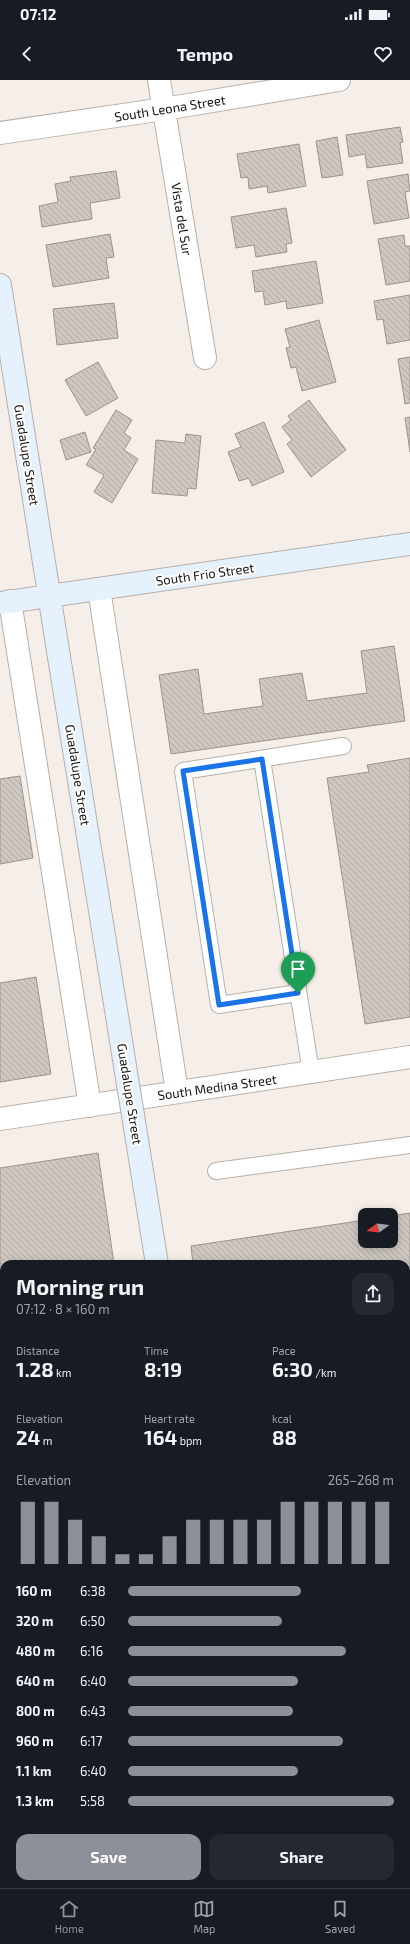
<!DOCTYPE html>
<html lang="en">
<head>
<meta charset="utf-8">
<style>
  :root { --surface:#171b24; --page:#242831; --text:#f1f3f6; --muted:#9ea1a6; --line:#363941; --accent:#8c9099 }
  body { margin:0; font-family:"Exo 2",sans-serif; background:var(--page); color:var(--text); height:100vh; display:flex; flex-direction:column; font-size:15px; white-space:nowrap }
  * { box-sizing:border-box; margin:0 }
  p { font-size:13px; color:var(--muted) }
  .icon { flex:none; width:22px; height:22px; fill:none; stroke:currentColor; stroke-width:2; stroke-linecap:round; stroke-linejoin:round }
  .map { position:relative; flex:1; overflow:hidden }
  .panel { position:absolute; left:0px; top:1180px; width:410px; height:628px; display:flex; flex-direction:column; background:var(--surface); border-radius:12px 12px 0 0; box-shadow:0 2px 10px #0003 }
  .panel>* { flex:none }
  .needle { width:26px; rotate:255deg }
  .buttons { position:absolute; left:358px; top:1128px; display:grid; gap:8px }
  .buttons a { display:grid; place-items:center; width:40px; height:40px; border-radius:8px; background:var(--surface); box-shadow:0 2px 10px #0003; font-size:20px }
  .pin { position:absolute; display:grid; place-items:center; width:34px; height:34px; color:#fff; margin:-41px -17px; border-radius:50% 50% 50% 0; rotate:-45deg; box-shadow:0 0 4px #0007 }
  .pin .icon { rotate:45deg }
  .round { display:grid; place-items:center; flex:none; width:42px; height:42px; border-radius:12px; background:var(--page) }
  .summary { display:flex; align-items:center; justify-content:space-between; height:68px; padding:0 16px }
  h1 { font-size:22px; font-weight:700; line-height:30px }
  .metrics { display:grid; grid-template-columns:repeat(3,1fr); gap:6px; height:68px; padding:4px 16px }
  .metrics div { display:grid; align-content:center }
  .metrics b { font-size:20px; font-weight:700 }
  .metrics small { font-size:11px; font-weight:400 }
  .metrics p { font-size:11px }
  .chart { height:112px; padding:8px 16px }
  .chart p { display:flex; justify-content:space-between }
  .chart svg { width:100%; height:72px; margin-top:4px; stroke:var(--accent); stroke-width:6 }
  .cta { display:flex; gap:8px; margin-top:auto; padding:8px 16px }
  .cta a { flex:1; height:46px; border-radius:12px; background:var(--accent); color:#fff; font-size:16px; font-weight:700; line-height:46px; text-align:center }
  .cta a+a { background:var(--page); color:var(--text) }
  ul { padding:0 16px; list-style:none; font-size:13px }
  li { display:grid; grid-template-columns:64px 48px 1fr; align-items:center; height:30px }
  li i { height:10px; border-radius:5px; background:var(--accent) }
  .status { display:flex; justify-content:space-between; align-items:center; height:28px; padding:0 20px; background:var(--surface); direction:ltr }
  .status svg { height:11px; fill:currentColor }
  header { display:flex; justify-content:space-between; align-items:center; height:52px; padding:0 16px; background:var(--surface); font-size:18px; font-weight:700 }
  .tabs { display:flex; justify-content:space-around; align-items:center; height:56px; border-top:1px solid var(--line); background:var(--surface); font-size:11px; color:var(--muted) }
  .tabs a { display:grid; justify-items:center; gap:2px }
  .tabs .active { color:var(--accent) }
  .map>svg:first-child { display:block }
  .building { fill:url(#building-back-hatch); stroke:#9b948e }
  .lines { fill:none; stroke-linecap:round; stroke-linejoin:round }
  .lane-casing { stroke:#b6b0aa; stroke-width:18 }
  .street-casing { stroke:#b6b0aa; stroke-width:24 }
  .secondary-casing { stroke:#b6b0aa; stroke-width:24 }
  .lane { stroke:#fff; stroke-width:16 }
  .street { stroke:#fff; stroke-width:22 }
  .secondary { stroke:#e5f2fd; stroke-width:22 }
  .rail { stroke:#35322f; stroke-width:3; stroke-dasharray:5 5; stroke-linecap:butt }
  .secondary-bridge-casing { stroke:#b6b0aa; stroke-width:24; stroke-linecap:butt }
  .secondary-bridge { stroke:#e5f2fd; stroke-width:22 }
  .route-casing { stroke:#fff; stroke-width:8 }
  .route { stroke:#1a73e8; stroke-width:5 }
  .labels { text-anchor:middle; stroke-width:4; stroke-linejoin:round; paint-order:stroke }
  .street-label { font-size:13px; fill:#141210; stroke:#fff }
</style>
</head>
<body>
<div class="status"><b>07:12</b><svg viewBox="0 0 49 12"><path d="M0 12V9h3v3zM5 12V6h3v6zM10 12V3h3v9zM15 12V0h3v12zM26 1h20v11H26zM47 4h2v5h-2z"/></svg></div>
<header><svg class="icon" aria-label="back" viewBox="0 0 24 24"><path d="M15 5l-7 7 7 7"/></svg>Tempo<svg class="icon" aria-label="heart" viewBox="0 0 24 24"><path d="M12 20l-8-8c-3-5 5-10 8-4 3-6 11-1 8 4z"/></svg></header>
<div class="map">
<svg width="410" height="1808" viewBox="0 0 410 1808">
  <defs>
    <pattern id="building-back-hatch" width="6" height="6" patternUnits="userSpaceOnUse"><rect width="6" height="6" fill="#cfc8c2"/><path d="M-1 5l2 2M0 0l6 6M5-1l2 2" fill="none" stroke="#b1aba6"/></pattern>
  </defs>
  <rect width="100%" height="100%" fill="#f6efe9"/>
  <path class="building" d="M400,47L403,62L400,63L403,83L367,88L365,74L349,77L346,55Z
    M337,57L343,95L322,98L316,61Z
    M299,64L306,106L268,113L267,106L249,109L248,97L241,98L237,74Z
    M116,91L120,118L90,123L92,139L42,147L39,126L58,122L55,104L71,101L70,97Z
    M408,94L410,111L405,112L409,138L374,144L367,101Z
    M286,128L292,163L286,164L287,172L256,177L254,165L236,168L231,137Z
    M110,154L114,177L106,178L109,198L53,207L46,165Z
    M404,155L405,166H410V201L386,205L378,159Z
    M316,181L323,223L287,229L286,221L265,225L263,211L255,212L252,191Z
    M410,215V260L387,264L383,239L377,240L374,221Z
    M114,223L118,258L57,265L53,229Z
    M319,240L336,302L302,311L296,287L291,288L286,268L290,267L285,249Z
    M410,277V323L405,324L398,279Z
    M98,282L118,318L86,336L65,300Z
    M309,320L346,370L311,397L287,364L292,360L282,347L291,340L288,336Z
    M116,330L132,340L124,353L131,358L124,370L138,379L112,423L94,412L104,395L86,385L96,369L93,368Z
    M410,337V372L405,338Z
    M264,342L284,392L252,406L249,398L239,401L228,372L241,367L235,354Z
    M85,352L91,372L66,380L60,360Z
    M186,354L201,356L196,409L188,408L187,416L152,413L156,360L185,363Z
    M394,566L405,641L171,674L159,595L198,589L204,634L263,626L259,599L302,593L307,621L367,613L361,571Z
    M410,678V937L365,944L327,698L369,692L367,685Z
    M20,696L33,778L0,784V699Z
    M36,897L51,994L0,1002V903Z
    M98,1073L114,1184H4V1439L0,1438V1088Z
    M410,1133V1405L406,1406V1184H193L191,1166L365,1140V1161H391V1136Z"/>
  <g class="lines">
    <defs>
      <path id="lane" d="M262,679L311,993
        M298,913L219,925L183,691L343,666
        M216,1091L410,1065"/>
      <path id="street" d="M159,0L205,278
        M0,53L164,29L339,0
        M99,509L177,1012
        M10,521L90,1026
        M0,1039L410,977"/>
      <path id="secondary" d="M0,205L59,577
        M0,523L410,464
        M256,1804L257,1808"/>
    </defs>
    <use href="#lane" class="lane-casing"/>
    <use href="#street" class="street-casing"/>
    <use href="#secondary" class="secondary-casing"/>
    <use href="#lane" class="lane"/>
    <use href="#street" class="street"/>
    <use href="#secondary" class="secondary"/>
    <path class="rail" d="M406,1503H410
      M0,1505H4
      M0,1524H4
      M406,1524H410"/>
    <defs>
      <path id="secondary-bridge" d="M59,577L157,1184"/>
    </defs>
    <use href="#secondary-bridge" class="secondary-bridge-casing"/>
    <use href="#secondary-bridge" class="secondary-bridge"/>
  </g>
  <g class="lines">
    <defs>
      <path id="route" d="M262,679L298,913L219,925L183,691Z"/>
    </defs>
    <use href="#route" class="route-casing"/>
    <use href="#route" class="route"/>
  </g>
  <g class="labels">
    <g class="street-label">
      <text transform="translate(170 28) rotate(-9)" y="5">South Leona Street</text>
      <text transform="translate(182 139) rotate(81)" y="5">Vista del Sur</text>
      <text transform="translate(27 375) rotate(81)" y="5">Guadalupe Street</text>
      <text transform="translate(205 494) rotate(-8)" y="5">South Frio Street</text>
      <text transform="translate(78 695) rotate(81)" y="5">Guadalupe Street</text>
      <text transform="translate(217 1007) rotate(-8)" y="5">South Medina Street</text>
      <text transform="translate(130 1014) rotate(81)" y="5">Guadalupe Street</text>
    </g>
  </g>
</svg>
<div class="buttons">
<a><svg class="needle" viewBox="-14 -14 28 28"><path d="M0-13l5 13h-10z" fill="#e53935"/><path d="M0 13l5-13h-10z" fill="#9ea1a6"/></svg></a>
</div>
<div class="pin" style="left:298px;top:913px;background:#1e9e55"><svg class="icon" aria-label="arrive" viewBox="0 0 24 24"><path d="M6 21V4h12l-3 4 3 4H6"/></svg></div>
<section class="panel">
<div class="summary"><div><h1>Morning run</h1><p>07:12 · 8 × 160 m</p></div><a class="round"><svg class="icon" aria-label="share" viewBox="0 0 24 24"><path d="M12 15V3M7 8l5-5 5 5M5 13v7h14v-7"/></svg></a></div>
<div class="metrics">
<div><p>Distance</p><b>1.28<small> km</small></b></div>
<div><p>Time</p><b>8:19</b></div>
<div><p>Pace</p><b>6:30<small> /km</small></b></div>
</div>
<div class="metrics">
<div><p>Elevation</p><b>24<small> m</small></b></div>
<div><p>Heart rate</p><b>164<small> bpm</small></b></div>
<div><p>kcal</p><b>88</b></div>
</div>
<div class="chart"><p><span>Elevation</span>265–268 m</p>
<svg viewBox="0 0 160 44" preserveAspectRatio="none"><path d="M5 44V6M15 44V6M25 44V17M35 44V27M45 44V38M55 44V38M65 44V27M75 44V17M85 44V17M95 44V17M105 44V17M115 44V6M125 44V6M135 44V6M145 44V6M155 44V6"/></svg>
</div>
<ul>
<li><b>160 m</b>6:38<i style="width:65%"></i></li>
<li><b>320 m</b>6:50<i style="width:58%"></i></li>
<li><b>480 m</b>6:16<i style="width:82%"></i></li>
<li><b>640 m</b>6:40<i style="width:64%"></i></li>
<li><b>800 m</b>6:43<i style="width:62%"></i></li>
<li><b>960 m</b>6:17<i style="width:81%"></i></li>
<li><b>1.1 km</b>6:40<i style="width:64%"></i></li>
<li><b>1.3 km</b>5:58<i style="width:100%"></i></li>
</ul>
<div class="cta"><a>Save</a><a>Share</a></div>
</section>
</div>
<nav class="tabs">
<a class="active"><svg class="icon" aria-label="home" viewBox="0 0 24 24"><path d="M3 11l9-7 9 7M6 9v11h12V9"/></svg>Home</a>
<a><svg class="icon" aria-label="map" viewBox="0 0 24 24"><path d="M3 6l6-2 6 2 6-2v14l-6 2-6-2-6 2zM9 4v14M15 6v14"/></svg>Map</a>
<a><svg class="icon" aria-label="saved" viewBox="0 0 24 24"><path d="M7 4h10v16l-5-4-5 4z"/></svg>Saved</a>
</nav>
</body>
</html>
